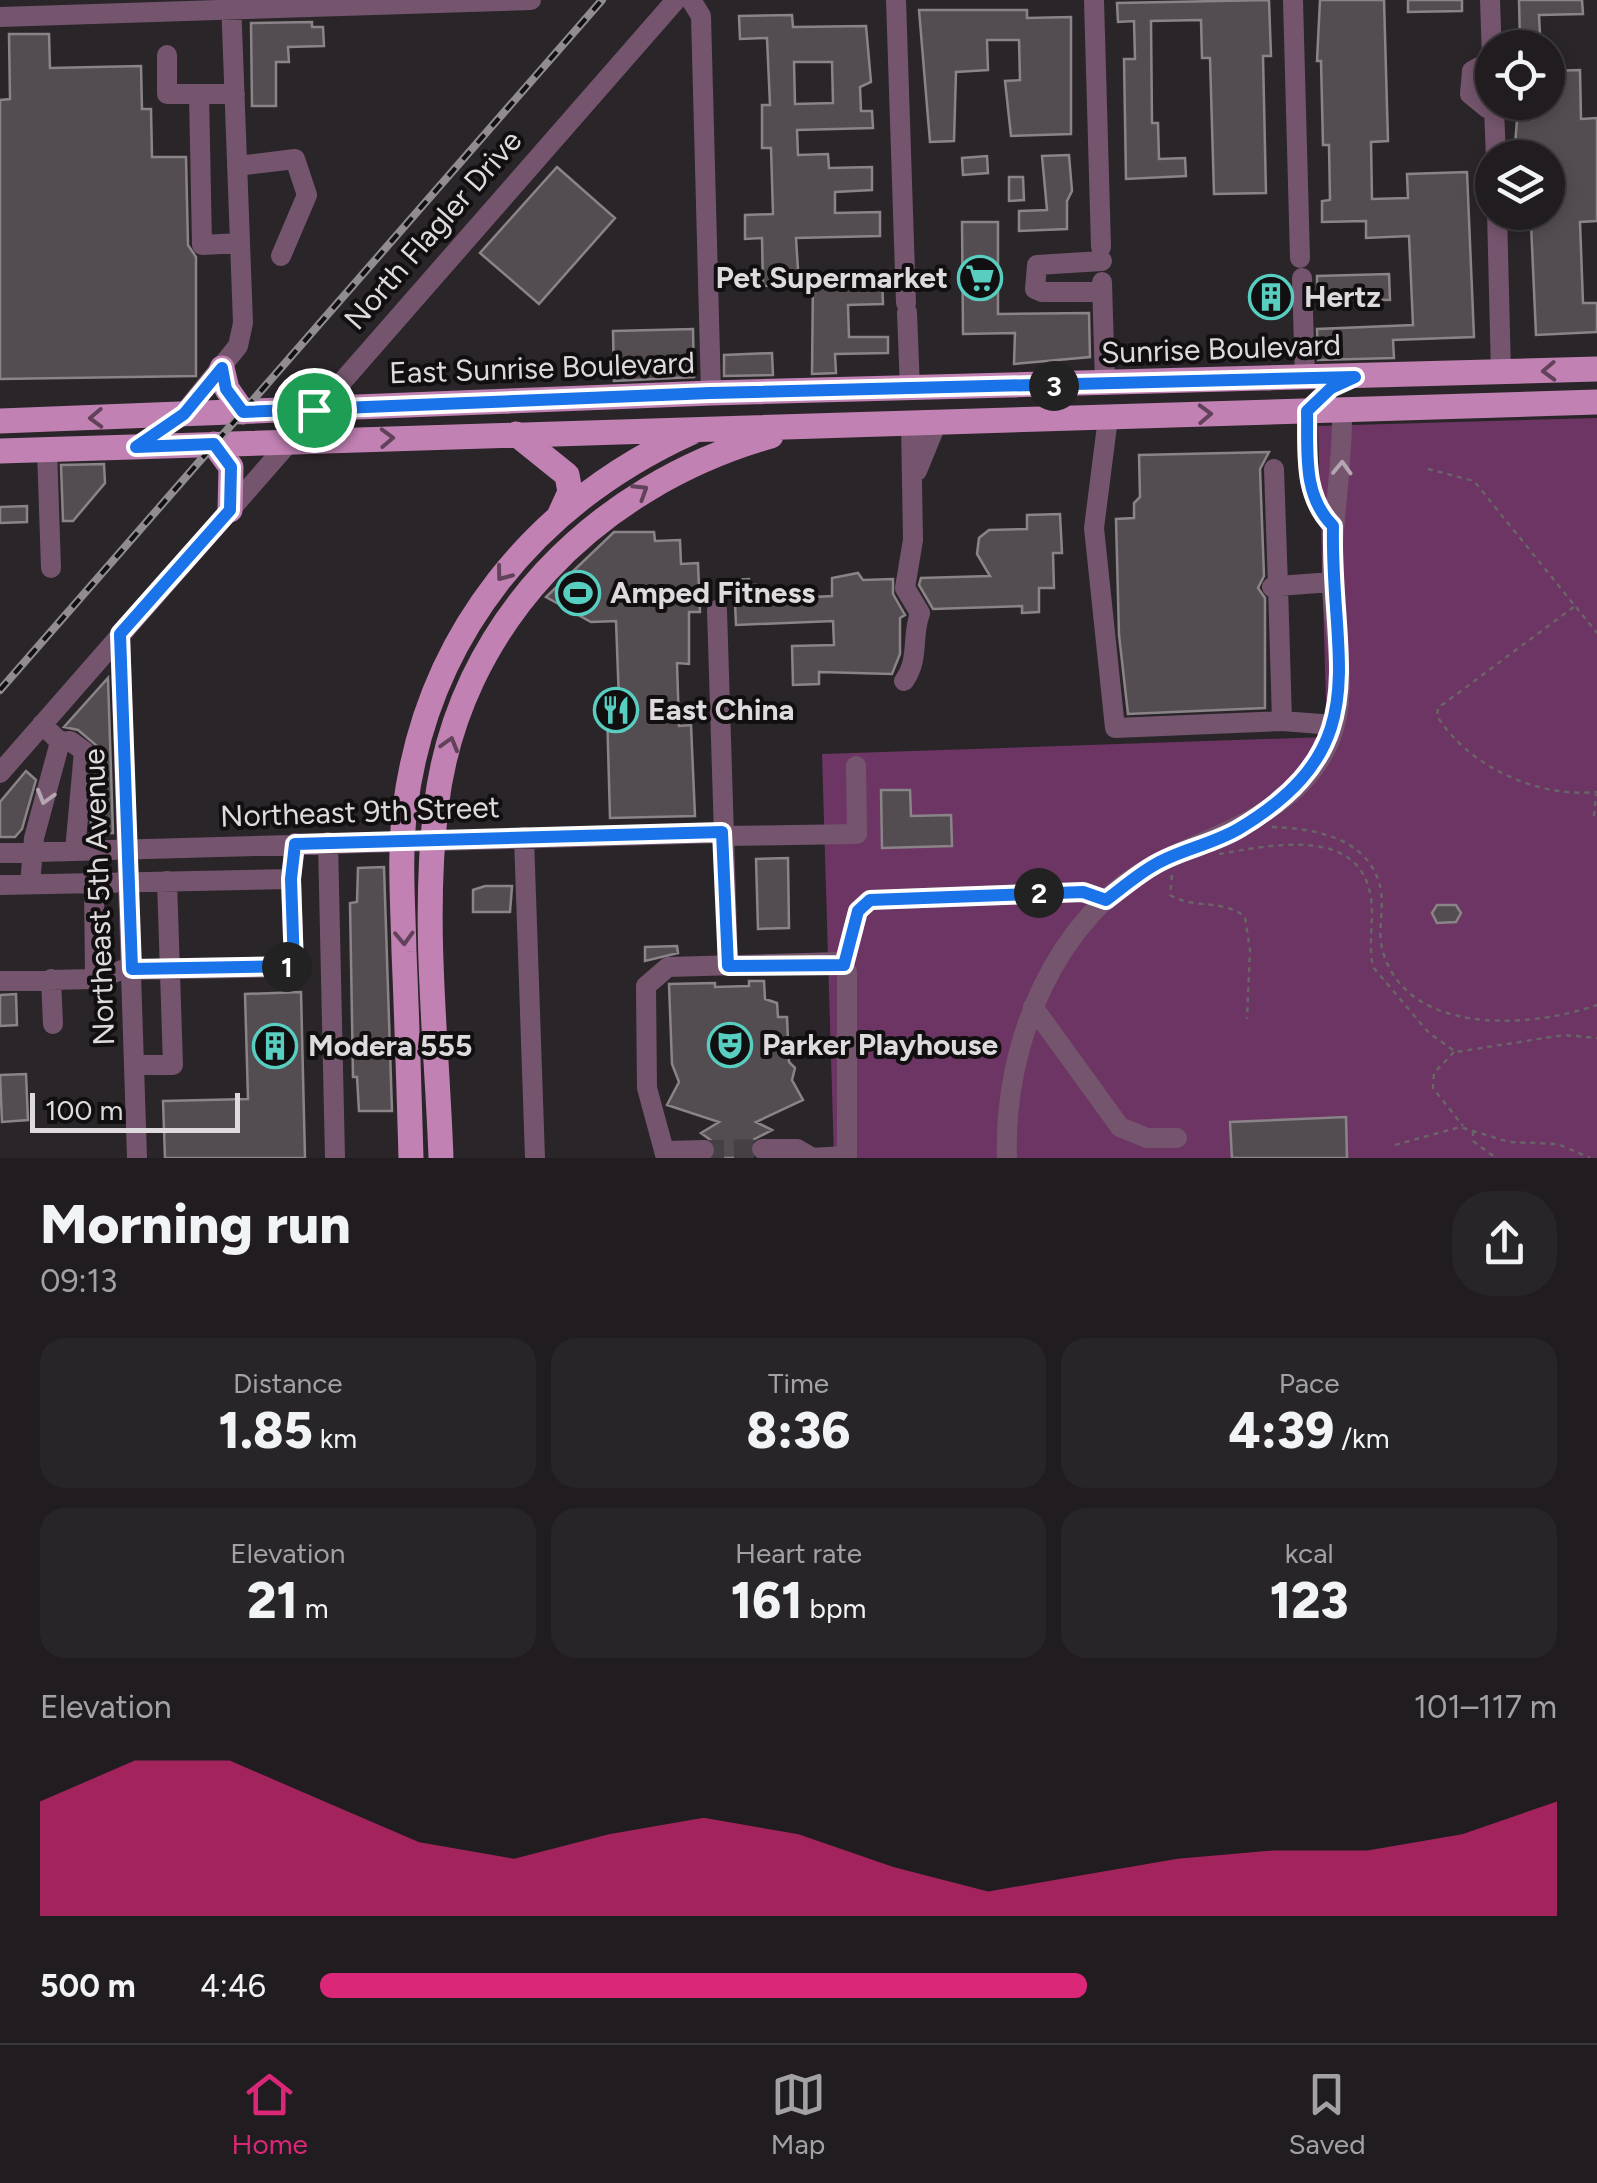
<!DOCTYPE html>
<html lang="en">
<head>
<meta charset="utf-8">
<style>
  :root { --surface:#201c1f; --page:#282528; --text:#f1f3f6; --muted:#a2a1a4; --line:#3d3a3d; --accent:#db2777 }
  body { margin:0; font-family:Figtree,sans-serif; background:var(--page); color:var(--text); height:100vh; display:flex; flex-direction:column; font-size:38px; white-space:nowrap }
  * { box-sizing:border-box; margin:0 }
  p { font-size:32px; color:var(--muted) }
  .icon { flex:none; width:55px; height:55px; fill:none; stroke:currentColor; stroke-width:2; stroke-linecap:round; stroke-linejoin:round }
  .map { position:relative; height:1158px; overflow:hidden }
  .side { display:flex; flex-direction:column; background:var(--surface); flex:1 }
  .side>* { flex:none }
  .controls { position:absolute; left:1475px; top:30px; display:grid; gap:20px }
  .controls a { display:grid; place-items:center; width:90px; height:90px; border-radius:50%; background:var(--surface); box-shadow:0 5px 15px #0003,0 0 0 2px var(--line); font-size:50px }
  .scale { position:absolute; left:30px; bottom:25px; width:210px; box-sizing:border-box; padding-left:10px; border:5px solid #dedadd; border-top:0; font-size:28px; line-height:35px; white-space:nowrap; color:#dedadd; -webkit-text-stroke:8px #120f11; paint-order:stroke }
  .pin { position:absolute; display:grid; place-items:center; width:85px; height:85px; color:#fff; margin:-42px; border:5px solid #fff; border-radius:50%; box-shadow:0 2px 10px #0007 }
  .km { position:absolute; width:50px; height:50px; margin:-25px; border-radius:50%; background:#222; color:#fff; font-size:28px; line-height:50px; text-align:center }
  .round { display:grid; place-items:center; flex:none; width:105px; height:105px; border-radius:40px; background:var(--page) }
  .headline { display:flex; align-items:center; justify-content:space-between; height:170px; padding:0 40px }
  h1 { font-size:55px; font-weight:800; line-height:75px }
  .metrics { display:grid; grid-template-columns:repeat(3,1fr); gap:15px; height:170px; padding:10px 40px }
  .metrics div { display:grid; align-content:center; border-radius:25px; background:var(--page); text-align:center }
  .metrics b { font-size:50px; font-weight:800 }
  .metrics small { font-size:28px; font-weight:400 }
  .metrics p { font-size:28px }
  .chart { height:280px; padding:20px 40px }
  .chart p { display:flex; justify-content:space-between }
  .chart svg { width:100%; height:180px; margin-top:10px; fill:var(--accent); opacity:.7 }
  ul { padding:0 40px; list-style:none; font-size:32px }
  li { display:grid; grid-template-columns:160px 120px 1fr; align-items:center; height:75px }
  li i { height:25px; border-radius:12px; background:var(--accent) }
  .menu { display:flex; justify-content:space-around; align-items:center; height:140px; border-top:2px solid var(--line); background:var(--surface); font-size:28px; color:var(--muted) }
  .menu a { display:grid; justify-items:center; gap:5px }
  .menu .selected { color:var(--accent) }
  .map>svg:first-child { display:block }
  .green { fill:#6d3563 }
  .building { fill:#534d51; stroke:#8a8489; stroke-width:2.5; fill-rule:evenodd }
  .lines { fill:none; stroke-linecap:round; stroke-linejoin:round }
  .minor-tunnel { stroke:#454044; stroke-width:20; stroke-dasharray:20 10; stroke-linecap:butt }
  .path { stroke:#686467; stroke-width:2.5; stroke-dasharray:5 5; stroke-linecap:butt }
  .minor { stroke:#74556d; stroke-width:20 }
  .major { stroke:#c181b3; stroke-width:25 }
  .rail-casing { stroke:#908c8f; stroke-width:8 }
  .rail { stroke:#120f11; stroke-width:4; stroke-dasharray:11; stroke-linecap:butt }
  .oneway { stroke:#61425a }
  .oneway2 { stroke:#b4a5b0 }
  .route-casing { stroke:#fff; stroke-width:20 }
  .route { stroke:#1a73e8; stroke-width:12 }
  .labels { text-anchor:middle; stroke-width:8; stroke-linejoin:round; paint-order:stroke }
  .street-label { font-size:30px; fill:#dedadd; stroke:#120f11 }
  .poi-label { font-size:30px; font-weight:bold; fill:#dedadd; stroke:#120f11; text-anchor:start }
</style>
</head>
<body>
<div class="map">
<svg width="1597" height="1158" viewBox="0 0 1597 1158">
  <rect width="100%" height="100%" fill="#2a2529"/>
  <path class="green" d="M1597,418V1158H834L822,754L1327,737L1318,426Z"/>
  <path class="building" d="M1269,0L1271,56H1263L1266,193L1214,194L1210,58H1202L1201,20L1151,21L1152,123H1158L1159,159L1185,158L1186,176L1126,179L1124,59H1135L1134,21L1118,22L1117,3Z
    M1320,0H1384L1388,141L1371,142L1372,199L1408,198L1407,174L1467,172L1474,337L1393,340L1394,358L1318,360L1317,329L1413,325L1409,236L1366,238V221L1322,222V201L1330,200L1329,145H1323L1321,61H1317Z
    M1408,0H1462V11L1408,12Z
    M1519,0H1582L1583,14L1539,15L1540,34H1532V42L1520,43Z
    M919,10H1027V18L1071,17V134L1011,136L1005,81L1020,80L1019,40H987L988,70L956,72L954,141L930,142Z
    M792,15L793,27L866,26L871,82L860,87L861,111H872L873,128L797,130L798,155L828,154L829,168L872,167V190L835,192V213L880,212V236L796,238L799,285L763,286L762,238L745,239V215L773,214L771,148H762V105H770L767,38L740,39L739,16ZM794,62H832L833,103L795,104Z
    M312,22V27H323L324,46L288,47L289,62H276V106H252L251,23Z
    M9,34H49L50,68L141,66L142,109H151L152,157H186L188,245L196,257V376L0,379V100L10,99Z
    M1580,70L1581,119L1597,118V221L1580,222L1583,303H1597V332L1536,335L1531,224L1516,225V212H1548V158H1514L1517,120L1533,119L1532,102H1548V71Z
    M1069,155L1072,191L1067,201V229L1019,231V211L1047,210L1042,156Z
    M987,156L988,173L963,175L962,158Z
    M557,167L615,218L539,304L480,253Z
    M1009,177H1023L1024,200L1009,201Z
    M962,222H998V314L1089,313L1090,357L1014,364L1015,333L963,334Z
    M1389,274L1390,300L1317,299V276Z
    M882,277L883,304L848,305L849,337H888V353L835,354L836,373L812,374L813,279Z
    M1287,284L1288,308L1254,310L1253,286Z
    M693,329L694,377L614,381L613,331Z
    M772,353L773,375L724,376V355Z
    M1269,452L1260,469L1264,576L1258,588L1265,598V708L1128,714L1119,635L1116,519L1134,518V503L1140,497L1139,455Z
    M104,464L105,483L73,521H63L61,465Z
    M27,506V522L0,523V507Z
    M1060,514L1062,553H1053L1054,588H1039V612L1022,613V606L933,609L919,585L921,578L990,576L977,554L979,538L989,530L1027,529V515Z
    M614,532H654L655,541L680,540L681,564L698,563L700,612H689V664L677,663L679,726L691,725L695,816L610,818L607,711L619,701L616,621L591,622L546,597Z
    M858,573L863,580L893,579V594L905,615L900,618V654L892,674L819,672V684L793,685L792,646L834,645L833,621L736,625L734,580L749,579V585H756L757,600L832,596V578Z
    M108,678L113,833L90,834L97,746L78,730L64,727Z
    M26,771L36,780L22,829L15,837H0V802Z
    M881,790H910L911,816L951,815L952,846L882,848Z
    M788,858L789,928L758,929L756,859Z
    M384,867L392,1111H359L357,1077H353L350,903L357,902L358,868Z
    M485,886H512L510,912H473V890Z
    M1437,905H1456L1461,913L1456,922L1437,923L1432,913Z
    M677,946L678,953L645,961V947Z
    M749,981H764L765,999L777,1003L778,1017H787L789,1062L795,1068L792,1080L803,1100L756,1122L772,1130L751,1141L752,1158H715L716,1144L701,1133L719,1122L667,1105L679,1082L672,1064L669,984L715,983V987L749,986Z
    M301,992L305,1158H165L163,1101L248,1099L245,994Z
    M16,994L17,1025L0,1026V995Z
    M26,1074L28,1120L2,1122L0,1075Z
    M1346,1117L1347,1158H1232L1230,1122Z"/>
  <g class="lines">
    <path class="minor-tunnel" d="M704,1150L762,1149"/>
    <path class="path" d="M1428,469L1474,481L1575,606L1438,708L1437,716C1469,767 1538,798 1597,792
      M1576,607L1597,633
      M1594,816L1596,794
      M1272,827C1316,828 1372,839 1381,891C1384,911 1377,932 1383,952C1408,1037 1532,1028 1597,1005
      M1219,854C1268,846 1360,824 1371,898C1374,921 1368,944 1373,967L1429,1033L1456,1052L1564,1035L1597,1038
      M1172,875L1170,895C1195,910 1222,898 1245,917L1250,950L1247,1019
      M1454,1052L1434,1073L1433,1088L1463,1126
      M1473,1131V1141L1496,1158
      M1395,1145L1460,1127L1509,1142L1558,1144L1590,1158"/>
    <path class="minor" d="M691,0L701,16L711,393
      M896,0L906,303
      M1094,0L1101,247
      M1293,0L1300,258
      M1490,0L1492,59
      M0,17L531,0
      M167,55V94H235
      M1492,60L1472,71L1470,94L1487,108L1509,102
      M199,94L202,245L240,243
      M1494,109L1496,158
      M237,166L295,159L307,195L281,256
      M1497,212L1501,373
      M1102,261L1037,265L1035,289L1042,292H1102
      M1302,278L1305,379
      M1102,282L1105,385
      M907,312L910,390
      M1307,411C1308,452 1302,494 1333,526
      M183,414L238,346L243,323L231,0
      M1108,418L1094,528L1115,728L1282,721L1334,725
      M47,450L51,568
      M917,471L937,422
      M1272,587L1278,586L1274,469
      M717,610L728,965
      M120,634L137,1158
      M904,681C920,658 911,638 920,613L905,588L913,540L911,423
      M1282,721L1278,586L1332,582
      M42,724L60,742L70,741L84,751L75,851
      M0,773L676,0
      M722,836L857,834L856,766
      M524,837L535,1158
      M328,842L335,1158
      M0,853L722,833
      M94,883L95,979
      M30,884L34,838L60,742
      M0,885L291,879L295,843
      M844,965L858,911L870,900L1083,892L1106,900
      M51,979L53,1024
      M0,981L95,979L122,970L294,967L291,879
      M1033,1007L1120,1127L1147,1138H1177
      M135,1065H173L167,881
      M762,1149H797L809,1156
      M666,1151L704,1150
      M666,1158L647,1088L646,986L668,967L838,962L847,971V1156L809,1158
      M1007,1158C1003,1047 1054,914 1160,862C1221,831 1299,812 1329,742C1352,691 1331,630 1332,576C1332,520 1343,466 1342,410"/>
    <path class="major" d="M222,368L227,389L243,412
      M0,421L711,393L1597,369
      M516,434L567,475L570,492L559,516
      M214,444L231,467L230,510
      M0,451L1597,402
      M411,1158C409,1089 407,1021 404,952C403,904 399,856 405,808C427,635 535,503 692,432
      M441,1158C437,1043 422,923 436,808C457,624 597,485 771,436"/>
    <defs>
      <path id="rail" d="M0,690L602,0"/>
    </defs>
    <use href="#rail" class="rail-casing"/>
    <use href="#rail" class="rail"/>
  </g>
  <defs><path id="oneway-chevron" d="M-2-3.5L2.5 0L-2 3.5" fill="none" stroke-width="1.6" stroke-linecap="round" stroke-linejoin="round" transform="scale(2.5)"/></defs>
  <g class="oneway">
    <use href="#oneway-chevron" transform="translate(1549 371) rotate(178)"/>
    <use href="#oneway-chevron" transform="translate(1205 414) rotate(-2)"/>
    <use href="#oneway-chevron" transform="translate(96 418) rotate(178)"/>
    <use href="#oneway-chevron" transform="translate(387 438) rotate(-2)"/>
    <use href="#oneway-chevron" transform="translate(641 491) rotate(-32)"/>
    <use href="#oneway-chevron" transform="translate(503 574) rotate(127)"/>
    <use href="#oneway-chevron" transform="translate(450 744) rotate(-74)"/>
    <use href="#oneway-chevron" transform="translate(404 938) rotate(88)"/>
  </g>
  <g class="oneway2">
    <use href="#oneway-chevron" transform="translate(1342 468) rotate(-88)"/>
    <use href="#oneway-chevron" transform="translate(45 797) rotate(106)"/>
  </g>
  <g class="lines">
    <defs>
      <path id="route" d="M222,368L226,389L243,412L710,393L1355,377L1331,388L1307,411C1308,452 1302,495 1333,526C1330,662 1379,744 1240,828C1214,844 1182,849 1156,864C1138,874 1122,888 1106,900L1083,892L870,900L858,911L844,965L728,966L722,832L295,844L291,879L294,966L132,969L120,634L230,510L231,467L214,444L136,447L184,414Z"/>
    </defs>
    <use href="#route" class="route-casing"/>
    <use href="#route" class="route"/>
  </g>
  <defs>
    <symbol id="supermarket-ring" viewBox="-11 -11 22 22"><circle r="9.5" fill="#120f11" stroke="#58cec0" stroke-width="1.5"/><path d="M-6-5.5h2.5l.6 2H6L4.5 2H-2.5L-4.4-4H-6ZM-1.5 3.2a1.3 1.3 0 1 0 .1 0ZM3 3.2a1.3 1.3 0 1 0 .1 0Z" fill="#58cec0"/></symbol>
    <symbol id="building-ring" viewBox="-11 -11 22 22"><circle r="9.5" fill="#120f11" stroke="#58cec0" stroke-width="1.5"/><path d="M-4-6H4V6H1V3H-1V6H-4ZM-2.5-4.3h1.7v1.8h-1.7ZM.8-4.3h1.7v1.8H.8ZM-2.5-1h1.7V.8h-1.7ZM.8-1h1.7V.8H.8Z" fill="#58cec0"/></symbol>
    <symbol id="stadium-ring" viewBox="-11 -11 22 22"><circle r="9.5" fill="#120f11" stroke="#58cec0" stroke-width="1.5"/><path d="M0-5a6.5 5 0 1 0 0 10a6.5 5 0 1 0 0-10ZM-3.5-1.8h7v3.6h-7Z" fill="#58cec0"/></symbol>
    <symbol id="restaurant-ring" viewBox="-11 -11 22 22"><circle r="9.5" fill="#120f11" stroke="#58cec0" stroke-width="1.5"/><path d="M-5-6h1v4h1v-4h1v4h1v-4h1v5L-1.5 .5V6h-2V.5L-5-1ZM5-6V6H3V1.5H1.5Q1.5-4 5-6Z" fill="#58cec0"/></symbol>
    <symbol id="theatre-ring" viewBox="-11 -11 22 22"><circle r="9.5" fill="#120f11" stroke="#58cec0" stroke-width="1.5"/><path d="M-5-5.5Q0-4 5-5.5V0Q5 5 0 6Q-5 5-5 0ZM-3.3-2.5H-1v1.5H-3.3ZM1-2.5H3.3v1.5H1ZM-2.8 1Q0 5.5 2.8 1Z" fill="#58cec0"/></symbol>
  </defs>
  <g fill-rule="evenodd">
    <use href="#supermarket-ring" x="955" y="253" width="50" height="50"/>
    <use href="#building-ring" x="1246" y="272" width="50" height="50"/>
    <use href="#stadium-ring" x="553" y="568" width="50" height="50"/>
    <use href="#restaurant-ring" x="591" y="685" width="50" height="50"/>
    <use href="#theatre-ring" x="705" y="1020" width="50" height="50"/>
    <use href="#building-ring" x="250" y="1021" width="50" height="50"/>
  </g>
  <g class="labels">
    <g class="street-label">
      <text transform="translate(433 230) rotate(-49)" y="10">North Flagler Drive</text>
      <text transform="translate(1221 349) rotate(-2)" y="10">Sunrise Boulevard</text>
      <text transform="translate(542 368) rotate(-2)" y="10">East Sunrise Boulevard</text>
      <text transform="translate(360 812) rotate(-2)" y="10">Northeast 9th Street</text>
      <text transform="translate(99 897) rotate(-92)" y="10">Northeast 5th Avenue</text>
    </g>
    <g class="poi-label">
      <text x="948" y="288" text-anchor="end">Pet Supermarket</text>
      <text x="1304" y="307">Hertz</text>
      <text x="610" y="603">Amped Fitness</text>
      <text x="648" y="720">East China</text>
      <text x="762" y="1055">Parker Playhouse</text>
      <text x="308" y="1056">Modera 555</text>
    </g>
  </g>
</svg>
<div class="controls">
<a><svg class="icon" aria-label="locate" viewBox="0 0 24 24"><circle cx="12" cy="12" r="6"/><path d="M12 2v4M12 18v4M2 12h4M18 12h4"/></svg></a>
<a><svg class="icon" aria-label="layers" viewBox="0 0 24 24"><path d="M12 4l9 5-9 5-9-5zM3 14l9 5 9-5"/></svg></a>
</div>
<div class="scale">100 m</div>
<div class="pin" style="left:314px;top:410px;background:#1e9e55"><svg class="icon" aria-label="arrive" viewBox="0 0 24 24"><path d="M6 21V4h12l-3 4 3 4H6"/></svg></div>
<b class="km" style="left:287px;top:967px">1</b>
<b class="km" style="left:1039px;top:893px">2</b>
<b class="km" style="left:1054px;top:386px">3</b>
</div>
<section class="side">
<div class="headline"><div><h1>Morning run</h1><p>09:13</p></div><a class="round"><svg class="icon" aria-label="share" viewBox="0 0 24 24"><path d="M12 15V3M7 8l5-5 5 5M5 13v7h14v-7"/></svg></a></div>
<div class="metrics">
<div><p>Distance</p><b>1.85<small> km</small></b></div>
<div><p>Time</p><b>8:36</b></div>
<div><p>Pace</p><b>4:39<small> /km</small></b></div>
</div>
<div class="metrics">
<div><p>Elevation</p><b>21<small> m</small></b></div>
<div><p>Heart rate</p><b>161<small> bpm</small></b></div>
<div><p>kcal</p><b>123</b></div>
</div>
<div class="chart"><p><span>Elevation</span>101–117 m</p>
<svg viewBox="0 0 160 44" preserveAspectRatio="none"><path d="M0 44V16L10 6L20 6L30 16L40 26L50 30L60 24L70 20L80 24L90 32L100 38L110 34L120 30L130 28L140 28L150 24L160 16V44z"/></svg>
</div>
<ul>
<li><b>500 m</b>4:46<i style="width:62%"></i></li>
</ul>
</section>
<nav class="menu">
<a class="selected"><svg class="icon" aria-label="home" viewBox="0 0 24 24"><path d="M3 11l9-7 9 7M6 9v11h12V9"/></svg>Home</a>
<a><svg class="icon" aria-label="map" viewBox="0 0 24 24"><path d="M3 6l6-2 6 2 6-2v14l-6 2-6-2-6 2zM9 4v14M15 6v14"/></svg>Map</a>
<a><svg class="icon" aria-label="saved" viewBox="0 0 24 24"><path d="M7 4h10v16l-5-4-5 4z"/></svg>Saved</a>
</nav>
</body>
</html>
